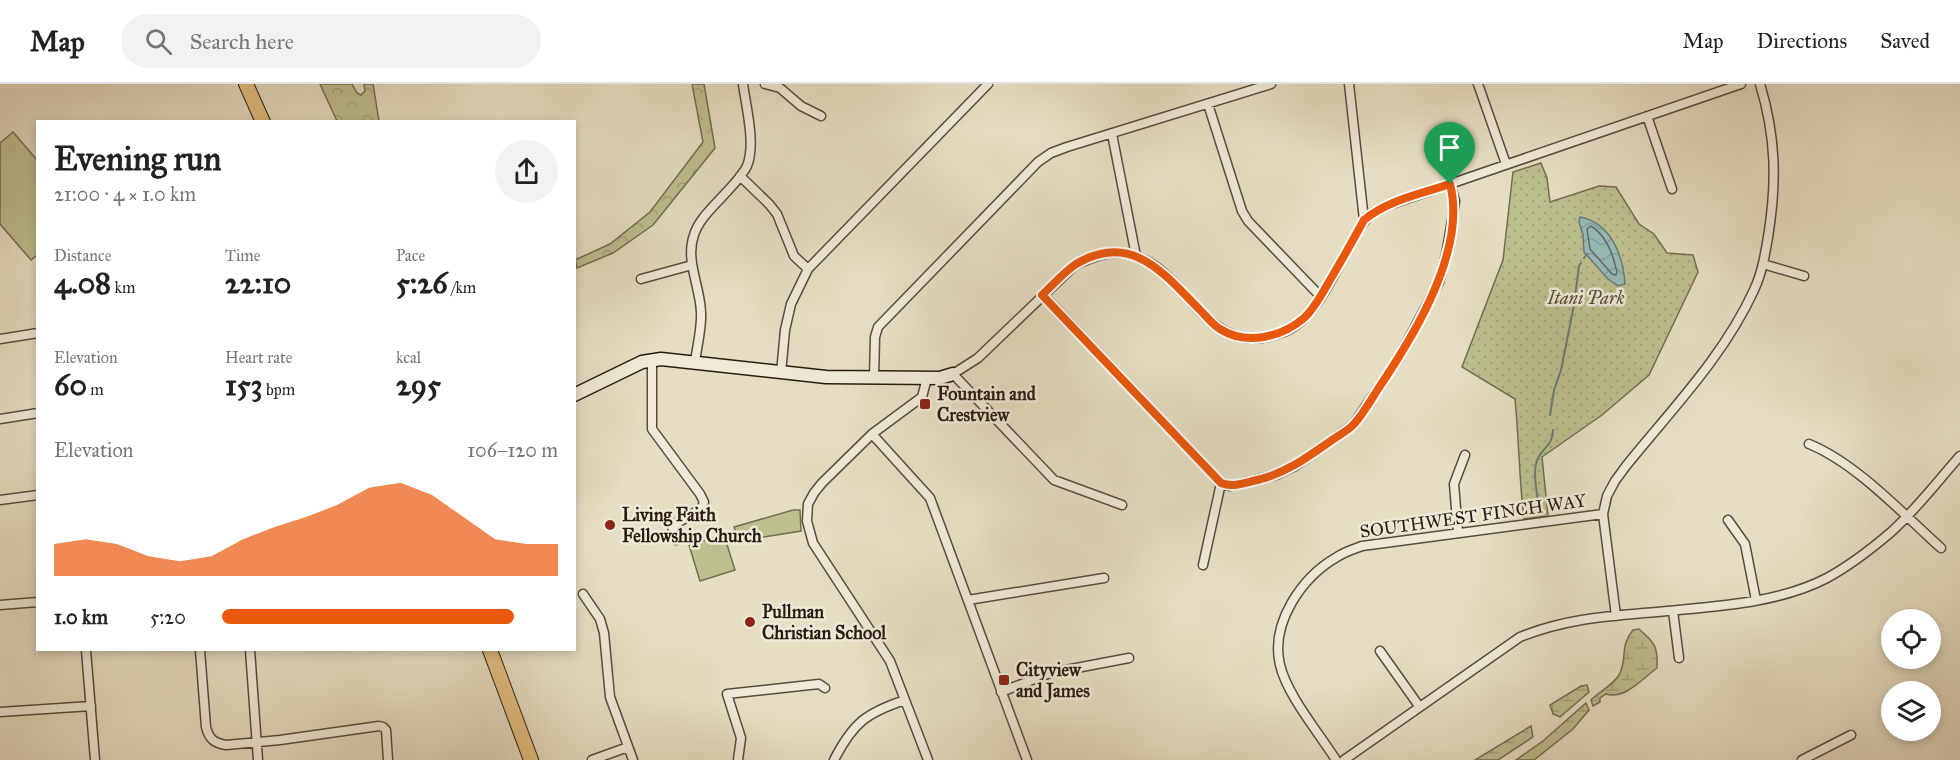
<!DOCTYPE html>
<html lang="en">
<head>
<meta charset="utf-8">
<style>
  :root { --surface:#fff; --page:#f2f2f2; --text:#222; --muted:#767676; --line:#e0e0e0; --accent:#ea580c }
  body { margin:0; font-family:"IM FELL Great Primer",serif; background:var(--page); color:var(--text); height:100vh; display:flex; flex-direction:column; font-size:22px; white-space:nowrap }
  * { box-sizing:border-box; margin:0 }
  p { font-size:20px; color:var(--muted) }
  .icon { flex:none; width:33px; height:33px; fill:none; stroke:currentColor; stroke-width:2; stroke-linecap:round; stroke-linejoin:round }
  .map { position:relative; flex:1; overflow:hidden }
  .panel { position:absolute; left:36px; top:36px; width:540px; height:531px; display:flex; flex-direction:column; background:var(--surface); border-radius:0px; box-shadow:0 3px 9px #0003 }
  .panel>* { flex:none }
  .buttons { position:absolute; left:1881px; top:525px; display:grid; gap:12px }
  .buttons a { display:grid; place-items:center; width:60px; height:60px; border-radius:50%; background:var(--surface); box-shadow:0 3px 9px #0003; font-size:30px }
  .pin { position:absolute; display:grid; place-items:center; width:51px; height:51px; color:#fff; margin:-62px -26px; border-radius:50% 50% 50% 0; rotate:-45deg; box-shadow:0 0 6px #0007 }
  .pin .icon { rotate:45deg }
  .round { display:grid; place-items:center; flex:none; width:63px; height:63px; border-radius:32px; background:var(--page) }
  .summary { display:flex; align-items:center; justify-content:space-between; height:102px; padding:0 18px }
  h1 { font-size:33px; font-weight:800; line-height:45px }
  .metrics { display:grid; grid-template-columns:repeat(3,1fr); gap:9px; height:102px; padding:6px 18px }
  .metrics div { display:grid; align-content:center }
  .metrics b { font-size:30px; font-weight:800 }
  .metrics small { font-size:16px; font-weight:400 }
  .metrics p { font-size:16px }
  .chart { height:168px; padding:12px 18px }
  .chart p { display:flex; justify-content:space-between }
  .chart svg { width:100%; height:108px; margin-top:6px; fill:var(--accent); opacity:.7 }
  ul { padding:0 18px; list-style:none; font-size:20px }
  li { display:grid; grid-template-columns:96px 72px 1fr; align-items:center; height:45px }
  li i { height:15px; border-radius:8px; background:var(--accent) }
  header { display:flex; align-items:center; gap:36px; box-sizing:border-box; height:84px; padding:0 30px; background:var(--surface); border-bottom:2px solid var(--line) }
  header strong { font-size:28px }
  nav { display:flex; gap:33px; margin-inline-start:auto; font-size:21px }
  .search { width:420px; height:54px; background:var(--page); display:flex; align-items:center; gap:15px; box-sizing:border-box; padding:0 21px; border-radius:33px; color:var(--muted); font-size:22px }
  .map>svg:first-child { display:block }
  .grass { fill:#bdbf8f; stroke:#736d50; stroke-width:1.5 }
  .forest { fill:url(#forest-crowns); stroke:#736d50; stroke-width:1.5 }
  .wetland { fill:url(#wetland-marsh); stroke:#736d50; stroke-width:1.5 }
  .park { fill:url(#park-dots); stroke:#736d50; stroke-width:1.5 }
  .water { fill:url(#water-waves); stroke:#6b7b76; stroke-width:1.5 }
  .lines { fill:none; stroke-linecap:round; stroke-linejoin:round }
  .shore { stroke:#606b65; stroke-width:1.5 }
  .stream { stroke:#6b7b76; stroke-width:2 }
  .street-casing { stroke:#584c3d; stroke-width:11 }
  .secondary-casing { stroke:#291b10; stroke-width:15 }
  .primary-casing { stroke:#291b10; stroke-width:16 }
  .street { stroke:#efead8; stroke-width:8 }
  .secondary { stroke:#efead8; stroke-width:12 }
  .primary { stroke:#e3bf82; stroke-width:14 }
  .route-casing { stroke:#fff; stroke-width:12 }
  .route { stroke:#ea580c; stroke-width:8 }
  .poi-dot { fill:#8f2418; stroke:#efead8; stroke-width:2 }
  .labels { text-anchor:middle; stroke-width:5; stroke-linejoin:round; paint-order:stroke }
  .park-label { font-size:18px; font-style:italic; fill:#554c36; stroke:#efead8 }
  .poi-label { font-size:18px; font-weight:bold; fill:#291b10; stroke:#efead8; text-anchor:start }
  .street-label { font-size:18px; fill:#291b10; stroke:#efead8 }
</style>
</head>
<body>
<header>
<strong>Map</strong>
<div class="search"><svg class="icon" aria-label="search" viewBox="0 0 24 24"><circle cx="10" cy="10" r="6"/><path d="M15 15l6 6"/></svg>Search here</div>
<nav><a>Map</a><a>Directions</a><a>Saved</a></nav>
</header>
<div class="map">
<svg width="1960" height="676" viewBox="0 0 1960 676">
  <defs>
    <pattern id="forest-crowns" width="20" height="18" patternUnits="userSpaceOnUse" patternTransform="scale(1.5)"><rect width="20" height="18" fill="#bdbf8f"/><path d="M2 6a3 3 0 1 1 6 0M12 15a3 3 0 1 1 6 0" fill="none" stroke="#a2a47a"/></pattern>
    <pattern id="wetland-marsh" width="20" height="14" patternUnits="userSpaceOnUse" patternTransform="scale(1.5)"><rect width="20" height="14" fill="#bdbf8f"/><path d="M1 5h8M5 5V1M11 12h8M15 12V8" fill="none" stroke="#a2a47a"/></pattern>
    <pattern id="park-dots" width="8" height="8" patternUnits="userSpaceOnUse" patternTransform="scale(1.5)"><rect width="8" height="8" fill="#bdbf8f"/><path d="M2 2h.1M6 6h.1" fill="none" stroke="#a2a47a" stroke-width="1.8" stroke-linecap="round"/></pattern>
    <pattern id="water-waves" width="16" height="10" patternUnits="userSpaceOnUse" patternTransform="scale(1.5)"><rect width="16" height="10" fill="#97bbba"/><path d="M0 5q4-4 8 0t8 0" fill="none" stroke="#82a09f"/></pattern>
  </defs>
  <rect width="100%" height="100%" fill="#e6dec3"/>
  <filter id="stains"><feTurbulence type="fractalNoise" baseFrequency=".00333" numOctaves="4"/><feColorMatrix values="0 0 0 0 .2 0 0 0 0 .09 0 0 0 0 .02 0 0 0 .5 -.17"/></filter>
  <radialGradient id="worn" r=".72"><stop offset=".6" stop-color="#630" stop-opacity="0"/><stop offset="1" stop-color="#630" stop-opacity=".3"/></radialGradient>
  <path class="grass" d="M13,48L37,76V171L31,176L0,140V59Z
    M793,426H800L801,447L739,457L734,443Z
    M724,451L735,486L700,497L689,461Z"/>
  <path class="forest" d="M320,0H352L357,9L361,11L365,7L364,0H373L379,37H337Z
    M692,0H704L715,64L653,141L613,169L577,184L575,176L610,160L650,128L703,58Z"/>
  <path class="wetland" d="M1639,545C1655,559 1658,562 1657,584C1643,594 1625,616 1606,610L1600,614V618L1593,622L1591,616C1599,608 1613,601 1619,591C1628,575 1619,563 1633,546Z
    M1587,601L1589,608L1560,633L1553,630L1550,621L1581,602Z
    M1586,619L1589,626L1573,645L1534,676H1516L1543,657Z
    M1531,642L1533,653L1498,676H1475Z"/>
  <path class="park" d="M1541,79L1547,94L1550,118L1599,102L1616,103L1639,140L1654,150L1667,169L1693,171L1698,188L1649,291L1602,331L1542,373L1548,432L1524,435C1519,395 1519,355 1515,315L1462,283L1503,176L1513,88Z"/>
  <path class="water" d="M1580,133C1611,139 1623,171 1625,200L1618,202L1608,195L1584,168L1583,151L1579,138Z"/>
  <g class="lines">
    <path class="shore" d="M1591,142C1607,152 1613,171 1617,188L1616,191L1612,190L1590,165L1587,145Z"/>
    <path class="stream" d="M1584,174L1587,170
      M1550,331L1554,306L1561,286L1574,221L1579,182L1581,179
      M1538,419C1537,407 1533,391 1536,380C1539,364 1553,364 1553,346"/>
    <defs>
      <path id="street" d="M765,0L780,4L801,22L821,32
        M1349,0L1364,136
        M1478,0L1506,80
        M1208,20L1242,127L1248,137L1321,213
        M1647,32L1672,105
        M1112,50L1136,172
        M740,92L769,120L777,130L794,172L808,185
        M1763,180L1804,192
        M641,195L692,181
        M1043,211L1221,399L1230,402L1276,391L1295,382L1353,341L1398,275L1439,198L1446,171L1453,131L1455,117L1450,100
        M0,255L38,249
        M652,276V345L700,410L704,418L701,425L672,442L676,456
        M695,278C697,262 702,244 701,228C700,202 685,176 694,151C698,137 711,125 721,114C730,104 741,94 747,82C756,60 746,23 743,0
        M781,289L785,246L791,220L808,185L988,0
        M874,294L875,253L878,243L1038,78L1051,69L1067,63L1271,0
        M927,294L922,313L872,350L822,399L814,409L808,420L807,437L813,459L890,577L928,676
        M0,335L38,329
        M872,350L930,414L1027,676
        M1809,360C1856,379 1903,430 1941,464
        M0,416L38,411
        M1122,421L1054,396L953,290L978,274L1075,181C1089,175 1103,168 1118,169C1188,171 1199,282 1284,248C1323,232 1340,170 1364,138C1369,130 1378,126 1386,122L1741,0
        M1728,436L1745,460L1756,516
        M1458,448L1454,400L1465,371
        M1203,481L1221,399
        M583,510L600,535L604,549L610,613L633,676
        M968,516L1104,494
        M0,521L38,518
        M1673,527L1679,574
        M1616,532L1603,430L1607,412L1615,397L1626,382C1671,326 1724,272 1754,206C1762,189 1765,171 1768,153C1777,98 1776,53 1760,0
        M86,566L95,676
        M200,566L206,643C209,655 214,659 226,661L280,656L379,642L383,643L386,646L388,676
        M250,566L258,676
        M1380,567L1419,622
        M1001,608L1050,589L1129,574
        M0,628L91,622
        M592,676L628,663
        M738,676L741,654L727,610L819,600L825,604
        M834,676C853,639 866,629 905,616
        M1336,676C1319,649 1287,611 1280,581C1270,539 1302,493 1337,473C1344,468 1354,465 1362,462L1603,430
        M1344,676L1520,553C1570,533 1614,532 1667,527C1719,522 1779,519 1827,494C1849,482 1870,466 1890,449C1915,427 1937,398 1960,372
        M1802,676L1851,651"/>
      <path id="secondary" d="M574,311L642,278L661,275L826,293L940,294L953,290"/>
      <path id="primary" d="M246,0L263,38
        M490,566L531,676"/>
    </defs>
    <use href="#street" class="street-casing"/>
    <use href="#secondary" class="secondary-casing"/>
    <use href="#primary" class="primary-casing"/>
    <use href="#street" class="street"/>
    <use href="#secondary" class="secondary"/>
    <use href="#primary" class="primary"/>
  </g>
  <g class="lines">
    <defs>
      <path id="route" d="M1450,100C1467,165 1415,250 1380,302C1372,314 1364,329 1354,340C1349,346 1339,351 1332,356C1309,372 1288,388 1261,395C1247,398 1234,404 1221,399L1042,211C1053,201 1064,188 1076,180C1132,147 1164,190 1200,226C1206,232 1213,241 1220,245C1247,262 1282,253 1304,234C1315,224 1323,208 1330,196C1342,176 1353,156 1364,136C1388,116 1421,110 1450,100Z"/>
    </defs>
    <use href="#route" class="route-casing"/>
    <use href="#route" class="route"/>
  </g>
  <g class="poi-dot">
    <rect x="919" y="314" width="12" height="12" rx="3"/>
    <circle cx="610" cy="441" r="6"/>
    <circle cx="750" cy="538" r="6"/>
    <rect x="998" y="590" width="12" height="12" rx="3"/>
  </g>
  <g class="labels">
    <g class="park-label">
      <text x="1586" y="220">Itani Park</text>
    </g>
    <g class="poi-label">
      <text x="937" y="316">Fountain and<tspan x="937" dy="21">Crestview</tspan></text>
      <text x="622" y="437">Living Faith<tspan x="622" dy="21">Fellowship Church</tspan></text>
      <text x="762" y="534">Pullman<tspan x="762" dy="21">Christian School</tspan></text>
      <text x="1016" y="592">Cityview<tspan x="1016" dy="21">and James</tspan></text>
    </g>
    <g class="street-label">
      <text transform="translate(1473 432) rotate(-8)" y="6">SOUTHWEST FINCH WAY</text>
    </g>
  </g>
  <rect width="100%" height="100%" filter="url(#stains)"/>
  <rect width="100%" height="100%" fill="url(#worn)"/>
</svg>
<div class="buttons">
<a><svg class="icon" aria-label="locate" viewBox="0 0 24 24"><circle cx="12" cy="12" r="6"/><path d="M12 2v4M12 18v4M2 12h4M18 12h4"/></svg></a>
<a><svg class="icon" aria-label="layers" viewBox="0 0 24 24"><path d="M12 4l9 5-9 5-9-5zM3 14l9 5 9-5"/></svg></a>
</div>
<div class="pin" style="left:1450px;top:100px;background:#1e9e55"><svg class="icon" aria-label="arrive" viewBox="0 0 24 24"><path d="M6 21V4h12l-3 4 3 4H6"/></svg></div>
<section class="panel">
<div class="summary"><div><h1>Evening run</h1><p>21:00 · 4 × 1.0 km</p></div><a class="round"><svg class="icon" aria-label="share" viewBox="0 0 24 24"><path d="M12 15V3M7 8l5-5 5 5M5 13v7h14v-7"/></svg></a></div>
<div class="metrics">
<div><p>Distance</p><b>4.08<small> km</small></b></div>
<div><p>Time</p><b>22:10</b></div>
<div><p>Pace</p><b>5:26<small> /km</small></b></div>
</div>
<div class="metrics">
<div><p>Elevation</p><b>60<small> m</small></b></div>
<div><p>Heart rate</p><b>153<small> bpm</small></b></div>
<div><p>kcal</p><b>295</b></div>
</div>
<div class="chart"><p><span>Elevation</span>106–120 m</p>
<svg viewBox="0 0 160 44" preserveAspectRatio="none"><path d="M0 44V31L10 29L20 31L30 36L40 38L50 36L60 29L70 24L80 20L90 15L100 8L110 6L120 11L130 20L140 29L150 31L160 31V44z"/></svg>
</div>
<ul>
<li><b>1.0 km</b>5:20<i style="width:87%"></i></li>
</ul>
</section>
</div>
</body>
</html>
